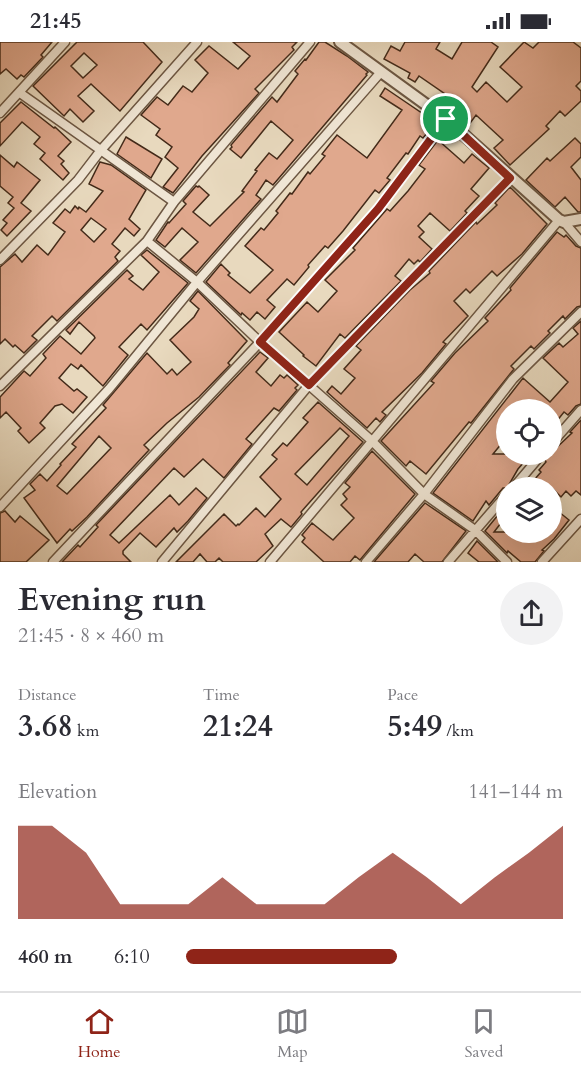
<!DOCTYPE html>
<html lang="en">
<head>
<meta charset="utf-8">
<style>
  :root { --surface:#fff; --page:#f2f2f3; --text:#2b2b33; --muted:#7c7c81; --line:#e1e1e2; --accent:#8f2418 }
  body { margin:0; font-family:Cardo,serif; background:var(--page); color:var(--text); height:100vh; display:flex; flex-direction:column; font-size:22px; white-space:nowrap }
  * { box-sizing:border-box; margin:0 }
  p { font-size:20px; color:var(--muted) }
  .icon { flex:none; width:33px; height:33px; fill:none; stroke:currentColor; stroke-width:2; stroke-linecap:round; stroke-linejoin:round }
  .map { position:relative; height:520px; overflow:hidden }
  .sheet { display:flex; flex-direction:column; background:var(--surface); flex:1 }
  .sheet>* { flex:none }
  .fabs { position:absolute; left:496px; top:357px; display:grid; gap:12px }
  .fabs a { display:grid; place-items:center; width:66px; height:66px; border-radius:50%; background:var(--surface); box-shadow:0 6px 24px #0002; font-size:30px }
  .pin { position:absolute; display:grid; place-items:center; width:51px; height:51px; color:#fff; margin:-26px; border:3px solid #fff; border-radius:50%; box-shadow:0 2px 6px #0007 }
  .round { display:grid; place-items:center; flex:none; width:63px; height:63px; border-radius:32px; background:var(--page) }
  .overview { display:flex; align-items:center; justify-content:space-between; height:102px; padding:0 18px }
  h1 { font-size:33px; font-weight:800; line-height:45px }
  .figures { display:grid; grid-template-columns:repeat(3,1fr); gap:9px; height:102px; padding:6px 18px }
  .figures div { display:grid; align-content:center }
  .figures b { font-size:30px; font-weight:800 }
  .figures small { font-size:16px; font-weight:400 }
  .figures p { font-size:16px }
  .chart { height:168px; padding:12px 18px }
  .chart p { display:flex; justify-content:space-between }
  .chart svg { width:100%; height:108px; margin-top:6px; fill:var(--accent); opacity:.7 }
  ul { padding:0 18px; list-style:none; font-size:20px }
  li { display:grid; grid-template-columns:96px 72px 1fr; align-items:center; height:45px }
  li i { height:15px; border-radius:8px; background:var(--accent) }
  .status { display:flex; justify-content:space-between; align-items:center; height:42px; padding:0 30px; background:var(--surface); direction:ltr }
  .status svg { height:16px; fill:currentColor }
  .dock { display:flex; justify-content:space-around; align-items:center; height:84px; border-top:2px solid var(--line); background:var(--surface); font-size:16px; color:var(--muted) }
  .dock a { display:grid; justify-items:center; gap:3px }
  .dock .active { color:var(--accent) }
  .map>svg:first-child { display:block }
  .building { fill:#e0a88d; stroke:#432a19; stroke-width:1.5; fill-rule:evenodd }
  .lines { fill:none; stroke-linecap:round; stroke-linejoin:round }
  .minor-casing { stroke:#6c5642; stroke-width:11 }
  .tertiary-casing { stroke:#6c5642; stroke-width:14 }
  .minor { stroke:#f0e6d5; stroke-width:8 }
  .tertiary { stroke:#f0e6d5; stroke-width:10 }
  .route-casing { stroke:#fff; stroke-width:12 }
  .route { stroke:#8f2418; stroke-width:8 }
</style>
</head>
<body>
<div class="status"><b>21:45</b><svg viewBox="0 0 49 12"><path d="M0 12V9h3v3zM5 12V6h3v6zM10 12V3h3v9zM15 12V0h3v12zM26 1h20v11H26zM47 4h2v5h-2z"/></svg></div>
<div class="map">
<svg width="581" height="520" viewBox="0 0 581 520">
  <rect width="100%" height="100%" fill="#e8d9be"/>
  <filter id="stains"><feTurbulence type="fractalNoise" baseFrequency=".00333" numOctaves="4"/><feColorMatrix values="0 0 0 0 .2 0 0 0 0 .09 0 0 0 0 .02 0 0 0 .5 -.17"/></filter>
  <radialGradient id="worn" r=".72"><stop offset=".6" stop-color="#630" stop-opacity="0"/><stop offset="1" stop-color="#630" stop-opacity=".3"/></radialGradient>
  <path class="building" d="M0,0H52L41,13L43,15L24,35L21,33L17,37L6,27L0,32Z
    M77,0H143L162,20L120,69L91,42L78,54L94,69L83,80L70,67L64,74L33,44ZM84,11L97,23L83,36L71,24Z
    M233,0H297L292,5L294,8L255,47L259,51L202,114L173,151L163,145L178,126L165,115L172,105L156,93L160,87L141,73L157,55L168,63L183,44L192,50L208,31L195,18L209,4L238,27L250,14Z
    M319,0H325L347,14L368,30L366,32L367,33L273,143L266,138L256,153L261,157L196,231L180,218L198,200L182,186L165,205L156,198L168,180L169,181L186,162L183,159L196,144L198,145L199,144L209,153L193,170L210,184L244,150L242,149L257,129L255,128L269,111L277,117L293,98L271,79L241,116L230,107L232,105L231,103L272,55L277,60L298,32L295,29L305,17L306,18Z
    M405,0H440L436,7L452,17L462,0H491L498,5L472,45L477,50L486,40L507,60L522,45L500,25L524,0L533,6L539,0H573L581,6V39L576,44L581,49V59L565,74L560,69L546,84L549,87L510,123L494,106L503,98L476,73L468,84L439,59L445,52L419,34L415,40L408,36L410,31L384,17L391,4L400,9Z
    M385,46L432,78L426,88L428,90L423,96L420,94L408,112L406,111L387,136L390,138L379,151L375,148L343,189L328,206L325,204L308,223L309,225L294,243L287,237L267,258L275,265L265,277L257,270L250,278L242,271L241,273L206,240L221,222L230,231L228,233L250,251L273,228L245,204L261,186L264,188L278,171L276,169L290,151L292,152L308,130L310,132L325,114L322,112L337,93L367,116L402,68L380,54Z
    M21,60L54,86L55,85L71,100L58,114L64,119L61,122L69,131L63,138L40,117L45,111L34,102L40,95L22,80L0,104V81Z
    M126,95L162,117L151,136L117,112Z
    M575,96L581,102V115L571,125L581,138V170H578L565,155L555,165L526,138L547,116L550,119Z
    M438,98L464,121L472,112L489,126L471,147L479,154L465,169L467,171L450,189L430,171L418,184L424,190L419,195L432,207L420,220L418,218L414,222L409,217L395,234L401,239L345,296L340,292L316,324L303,314L304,313L279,290L307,260L318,270L337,249L325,238L355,208L353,206L387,167L390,169L408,149L425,127L419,123Z
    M0,113L14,125L17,120L40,138L21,161L31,169L7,194L1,188L7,181L3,178L14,166L8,161L13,155L0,144Z
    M100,120L111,123L146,148L129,177L140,187L134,194L125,186L112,202L120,209L115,215L118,219L57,279L52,274L32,294L37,298L24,311L15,303L13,305L5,297L0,302V225L15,212L22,220L37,203L48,213L65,190L53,181L65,167L70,171L75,164L78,167L79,165L86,170L103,149L89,142ZM91,176L106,187L94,200L81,188Z
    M510,145L547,182L522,212L497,234L492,229L470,251L466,247L454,259L468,274L443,300L446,302L422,331L382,370L386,373L380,380L376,376L367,386L327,350L332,344L341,352L355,336L344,327L361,308L356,304L410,248L430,231L429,229L476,180L477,182L497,163L495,161Z
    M557,190L564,195L566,193L576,204L581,206V264L577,265L565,277L563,274L548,289L550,291L534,307L531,304L511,324L514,327L471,381L469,380L426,432L410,419L406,424L381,399L434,341L431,339L455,311L488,279L485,276L511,248L510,246Z
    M147,208L188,241L147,288L141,282L119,305L128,313L103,344L81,323L78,327L71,322L59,336L74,349L77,347L87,355L73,371L62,362L55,364L40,381L45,386L29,401L18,389L21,386L6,370L0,376V355L24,329L30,334L46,316L43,312L60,294L81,312L95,296L94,294L79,280L70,292L66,288L127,228L133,234L129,237L143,248L159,230L141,213Z
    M198,249L247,299L228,321L230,323L199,355L167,381L144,403L149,408L87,475L72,489L70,487L57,501L24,456L35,448L30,442L40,432L47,439L61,423L60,422L76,405L72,402L106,366L103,363L147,311L167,332L172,327L177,333L191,320L170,298L194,275L199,267L190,259ZM99,394L111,406L67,452L57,444Z
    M581,279V362L576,364L568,373L564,370L552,385V368H507V395L493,412H531L518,427L507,446H503L489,463L486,459L473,479L433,451L523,336L550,360L568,340L543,316L559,301L563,305L578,292L573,286Z
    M260,310L268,316L256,330L271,344L280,333L284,336L287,333L298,343L295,346L297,348L279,369L274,366L246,397L252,402L224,436L203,417L184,435L174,426L110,493L119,501L170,453L179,463L196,446L207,456L188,479L177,490L174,486L156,505L140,491L123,509V512L131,520H62L78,503L80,505L98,485L96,483Z
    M318,360L363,400L301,470L302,472L292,484L291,485L281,477L265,492L273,504L256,520H223L219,516L215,520H207L200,512L193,520H176L224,472L236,484L238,482L239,483L256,466L265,475L281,457L260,435L277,417L272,413L283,401L287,404L308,380L303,376ZM340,386L349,394L307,443L295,432Z
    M581,378V453L576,449L571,454L566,449L561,455L552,446H527L541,430L539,428L546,420L545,418L548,412H552V410L572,391L570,390Z
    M372,409L415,452L360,518L355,514L350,520H324L302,500L305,496L302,493L312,481L333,498L354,476L341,463L347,457L343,452L350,445L345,441Z
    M425,461L466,489L442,520H424L415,512L408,520H374Z
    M507,462V479L504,477L494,490H552V479L559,470L569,478L554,497L542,508L544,509L535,520H521L508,509L507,511L485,489Z
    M5,469L15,480L20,474L49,498L26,520H0V471Z
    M477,499L498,520H479L468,511Z"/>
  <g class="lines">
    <defs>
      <path id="minor" d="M20,51L174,160
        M0,71L65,0
        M564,180L581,200
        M147,199L197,240L260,300L371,398L424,452L475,488L507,520
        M0,218L78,138L101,108L197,0
        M0,344L147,199L174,160L310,0
        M552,401L581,368
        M513,446L542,412
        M0,465L109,347L197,240L381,30
        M53,520L260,300L378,167L446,77
        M162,520L309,343L510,136
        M270,520L559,178
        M366,520L424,452L513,337L581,270
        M448,520L507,452
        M542,520L581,477"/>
      <path id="tertiary" d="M340,0L446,77L559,178L564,180L581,177"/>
    </defs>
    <use href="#minor" class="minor-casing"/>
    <use href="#tertiary" class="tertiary-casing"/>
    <use href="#minor" class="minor"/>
    <use href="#tertiary" class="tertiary"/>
  </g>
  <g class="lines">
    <defs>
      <path id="route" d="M446,77L510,136L309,343L260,300L378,167Z"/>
    </defs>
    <use href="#route" class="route-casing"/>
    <use href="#route" class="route"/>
  </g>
  <rect width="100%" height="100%" filter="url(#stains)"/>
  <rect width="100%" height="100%" fill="url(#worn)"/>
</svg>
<div class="fabs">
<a><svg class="icon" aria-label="locate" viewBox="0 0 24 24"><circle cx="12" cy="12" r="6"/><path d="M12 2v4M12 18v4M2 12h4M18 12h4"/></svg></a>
<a><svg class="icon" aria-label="layers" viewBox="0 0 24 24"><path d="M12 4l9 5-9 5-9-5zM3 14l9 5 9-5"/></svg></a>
</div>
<div class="pin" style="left:446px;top:77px;background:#1e9e55"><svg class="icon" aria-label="arrive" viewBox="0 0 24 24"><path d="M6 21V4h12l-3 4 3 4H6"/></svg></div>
</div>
<section class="sheet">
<div class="overview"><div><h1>Evening run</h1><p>21:45 · 8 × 460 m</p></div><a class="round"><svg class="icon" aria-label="share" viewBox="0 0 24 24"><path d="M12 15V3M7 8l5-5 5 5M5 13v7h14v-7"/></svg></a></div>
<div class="figures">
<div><p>Distance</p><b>3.68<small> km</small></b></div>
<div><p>Time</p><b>21:24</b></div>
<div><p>Pace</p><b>5:49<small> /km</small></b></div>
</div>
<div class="chart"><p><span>Elevation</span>141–144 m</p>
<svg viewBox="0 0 160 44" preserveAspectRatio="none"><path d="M0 44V6L10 6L20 17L30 38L40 38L50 38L60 27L70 38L80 38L90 38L100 27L110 17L120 27L130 38L140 27L150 17L160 6V44z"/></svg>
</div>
<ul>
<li><b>460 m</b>6:10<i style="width:56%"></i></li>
</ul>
</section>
<nav class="dock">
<a class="active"><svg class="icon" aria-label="home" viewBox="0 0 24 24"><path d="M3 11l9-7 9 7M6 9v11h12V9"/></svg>Home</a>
<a><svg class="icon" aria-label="map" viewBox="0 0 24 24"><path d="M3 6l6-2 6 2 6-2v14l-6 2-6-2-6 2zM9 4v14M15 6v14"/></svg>Map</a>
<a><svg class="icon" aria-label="saved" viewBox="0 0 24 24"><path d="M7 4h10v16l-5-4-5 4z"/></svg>Saved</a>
</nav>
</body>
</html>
